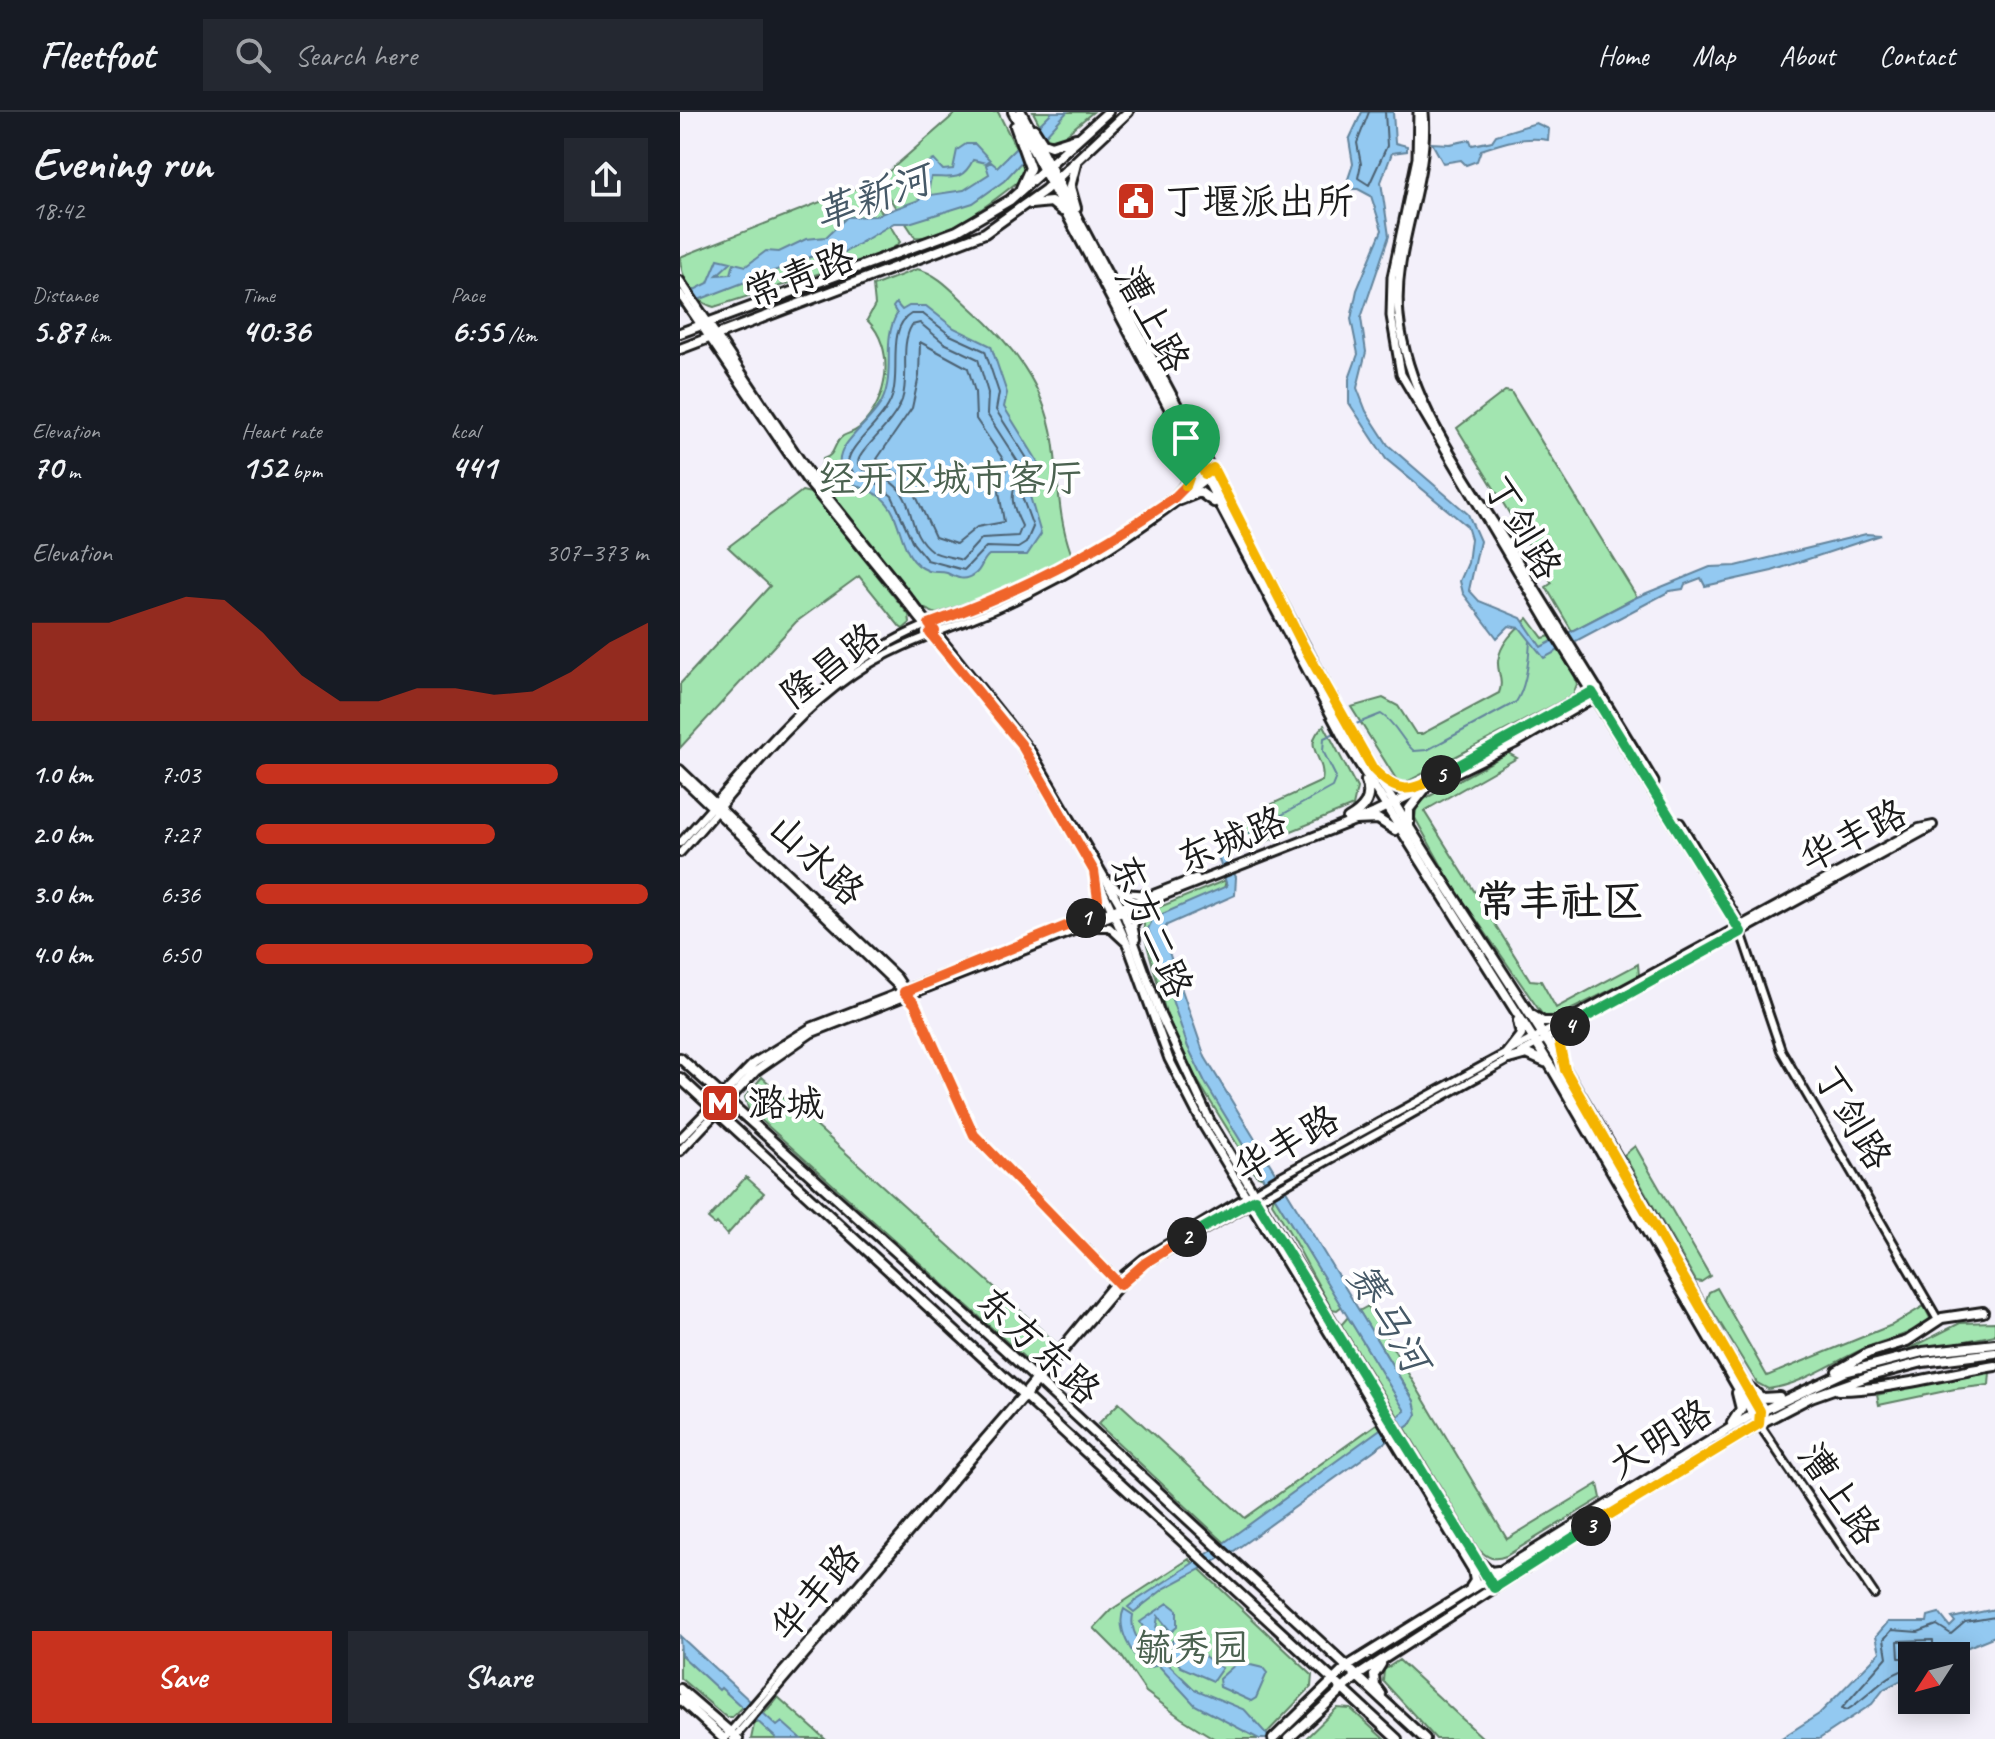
<!DOCTYPE html>
<html lang="en">
<head>
<meta charset="utf-8">
<style>
  :root { --surface:#171b24; --page:#242831; --text:#f1f3f6; --muted:#9ea1a6; --line:#363941; --accent:#c8321e }
  body { margin:0; font-family:Caveat,"LXGW WenKai TC",sans-serif; background:var(--page); color:var(--text); height:100vh; display:flex; flex-direction:column; font-size:30px; white-space:nowrap }
  * { box-sizing:border-box; margin:0 }
  p { font-size:26px; color:var(--muted) }
  .icon { flex:none; width:44px; height:44px; fill:none; stroke:currentColor; stroke-width:2; stroke-linecap:round; stroke-linejoin:round }
  .map { position:relative; flex:1; overflow:hidden }
  .drawer { display:flex; flex-direction:column; background:var(--surface); width:680px }
  .drawer>* { flex:none }
  .needle { width:52px; rotate:234deg }
  .buttons { position:absolute; left:1218px; top:1530px; display:grid; gap:16px }
  .buttons a { display:grid; place-items:center; width:72px; height:72px; border-radius:0px; background:var(--surface); box-shadow:0 4px 20px #0003; font-size:40px }
  .pin { position:absolute; display:grid; place-items:center; width:68px; height:68px; color:#fff; margin:-82px -34px; border-radius:50% 50% 50% 0; rotate:-45deg; box-shadow:0 0 8px #0007 }
  .pin .icon { rotate:45deg }
  .km { position:absolute; width:40px; height:40px; margin:-20px; border-radius:50%; background:#222; color:#fff; font-size:22px; line-height:40px; text-align:center }
  .round { display:grid; place-items:center; flex:none; width:84px; height:84px; border-radius:0px; background:var(--page) }
  .summary { display:flex; align-items:center; justify-content:space-between; height:136px; padding:0 32px }
  h1 { font-size:44px; font-weight:600; line-height:60px }
  .figures { display:grid; grid-template-columns:repeat(3,1fr); gap:12px; height:136px; padding:8px 32px }
  .figures div { display:grid; align-content:center }
  .figures b { font-size:34px; font-weight:600 }
  .figures small { font-size:22px; font-weight:400 }
  .figures p { font-size:22px }
  .chart { height:224px; padding:16px 32px }
  .chart p { display:flex; justify-content:space-between }
  .chart svg { width:100%; height:144px; margin-top:8px; fill:var(--accent); opacity:.7 }
  .action { display:flex; gap:16px; margin-top:auto; padding:16px 32px }
  .action a { flex:1; height:92px; border-radius:0px; background:var(--accent); color:#fff; font-size:32px; font-weight:600; line-height:92px; text-align:center }
  .action a+a { background:var(--page); color:var(--text) }
  ul { padding:0 32px; list-style:none; font-size:26px }
  li { display:grid; grid-template-columns:128px 96px 1fr; align-items:center; height:60px }
  li i { height:20px; border-radius:10px; background:var(--accent) }
  header { display:flex; align-items:center; gap:48px; box-sizing:border-box; height:112px; padding:0 40px; background:var(--surface); border-bottom:2px solid var(--line) }
  header strong { font-size:38px }
  nav { display:flex; gap:44px; margin-inline-start:auto; font-size:28px }
  .search { width:560px; height:72px; background:var(--page); display:flex; align-items:center; gap:20px; box-sizing:border-box; padding:0 28px; border-radius:0px; color:var(--muted); font-size:30px }
  main { display:flex; flex:1; min-height:0 }
  .map>svg:first-child { display:block }
  .green { fill:#a2e5b0; stroke:#5f8066; stroke-width:2 }
  .water { fill:#93c9f1; stroke:#63849c; stroke-width:2 }
  .lines { fill:none; stroke-linecap:round; stroke-linejoin:round }
  .shore { stroke:#4c6171; stroke-width:2 }
  .stream { stroke:#63849c; stroke-width:2 }
  .tertiary-casing { stroke:#1c1c1c; stroke-width:12 }
  .secondary-casing { stroke:#1c1c1c; stroke-width:13 }
  .primary-casing { stroke:#1c1c1c; stroke-width:14 }
  .tertiary { stroke:#fff; stroke-width:6 }
  .secondary { stroke:#fff; stroke-width:7 }
  .primary { stroke:#fff; stroke-width:8 }
  .split-1-casing { stroke:#fff; stroke-width:16 }
  .split-2-casing { stroke:#fff; stroke-width:16 }
  .split-3-casing { stroke:#fff; stroke-width:16 }
  .split-4-casing { stroke:#fff; stroke-width:16 }
  .split-5-casing { stroke:#fff; stroke-width:16 }
  .split-6-casing { stroke:#fff; stroke-width:16 }
  .split-1 { stroke:#f0652b; stroke-width:10 }
  .split-2 { stroke:#f0652b; stroke-width:10 }
  .split-3 { stroke:#22a559; stroke-width:10 }
  .split-4 { stroke:#f5b400; stroke-width:10 }
  .split-5 { stroke:#22a559; stroke-width:10 }
  .split-6 { stroke:#f5b400; stroke-width:10 }
  .labels { text-anchor:middle; stroke-width:8; stroke-linejoin:round; paint-order:stroke }
  .poi-label { font-size:38px; fill:#1c1c1c; stroke:#fff; text-anchor:start }
  .street-label { font-size:38px; fill:#1c1c1c; stroke:#fff }
  .park-label { font-size:38px; fill:#4b6250; stroke:#fff }
  .water-label { font-size:40px; font-style:italic; fill:#465967; stroke:#fff }
  .quarter-label { font-size:42px; font-weight:bold; fill:#1c1c1c; stroke:#fff }
</style>
</head>
<body>
<header>
<strong>Fleetfoot</strong>
<div class="search"><svg class="icon" aria-label="search" viewBox="0 0 24 24"><circle cx="10" cy="10" r="6"/><path d="M15 15l6 6"/></svg>Search here</div>
<nav><a>Home</a><a>Map</a><a>About</a><a>Contact</a></nav>
</header>
<main>
<section class="drawer">
<div class="summary"><div><h1>Evening run</h1><p>18:42</p></div><a class="round"><svg class="icon" aria-label="share" viewBox="0 0 24 24"><path d="M12 15V3M7 8l5-5 5 5M5 13v7h14v-7"/></svg></a></div>
<div class="figures">
<div><p>Distance</p><b>5.87<small> km</small></b></div>
<div><p>Time</p><b>40:36</b></div>
<div><p>Pace</p><b>6:55<small> /km</small></b></div>
</div>
<div class="figures">
<div><p>Elevation</p><b>70<small> m</small></b></div>
<div><p>Heart rate</p><b>152<small> bpm</small></b></div>
<div><p>kcal</p><b>441</b></div>
</div>
<div class="chart"><p><span>Elevation</span>307–373 m</p>
<svg viewBox="0 0 160 44" preserveAspectRatio="none"><path d="M0 44V14L10 14L20 14L30 10L40 6L50 7L60 17L70 30L80 38L90 38L100 34L110 34L120 36L130 35L140 29L150 20L160 14V44z"/></svg>
</div>
<ul>
<li><b>1.0 km</b>7:03<i style="width:77%"></i></li>
<li><b>2.0 km</b>7:27<i style="width:61%"></i></li>
<li><b>3.0 km</b>6:36<i style="width:100%"></i></li>
<li><b>4.0 km</b>6:50<i style="width:86%"></i></li>
</ul>
<div class="action"><a>Save</a><a>Share</a></div>
</section>
<div class="map">
<svg width="1315" height="1627" viewBox="0 0 1315 1627">
  <rect width="100%" height="100%" fill="#f3f0fa"/>
  <filter id="ink" filterUnits="userSpaceOnUse"><feTurbulence type="fractalNoise" baseFrequency=".0125" numOctaves="2"/><feDisplacementMap in="SourceGraphic" scale="16" xChannelSelector="R" yChannelSelector="G"/><feConvolveMatrix kernelMatrix="1 2 1 2 8 2 1 2 1" color-interpolation-filters="sRGB"/></filter>
  <g filter="url(#ink)">
    <path class="green" d="M277,0H318L346,56L341,67C319,85 264,129 235,125L198,69Z
      M353,0H413L377,30L366,25Z
      M181,74L187,76L220,130L210,139L34,195C15,191 0,163 0,145Z
      M237,157C258,161 275,182 291,196C332,232 364,273 373,328C379,367 377,403 391,441L387,448L332,475L256,502L243,496L138,368L143,347C157,343 152,332 163,324C168,321 173,321 179,316C209,289 216,236 187,208L195,193L193,174Z
      M825,279L831,280L957,485L892,519L866,475L872,471L777,316Z
      M122,379L131,381L229,503L230,511L223,517L220,515L179,464L116,510L0,636V572L90,474L48,435Z
      M848,506L863,526L870,524L895,565L897,572L893,583L725,671L718,670L671,595L703,586L718,594L736,622H742L819,581C824,569 817,560 818,549C820,531 835,518 848,506Z
      M644,613L677,676L673,694L567,737L560,735L550,717L570,709L592,692L642,669C647,644 619,636 644,613Z
      M828,641L837,646L744,699L850,868L861,869L876,896L958,852L959,864L874,906L864,905L773,774L735,706L737,691Z
      M546,768L544,777L473,806L508,935L583,1066L576,1063L506,950L486,901L464,822V809L477,796Z
      M82,965L375,1230L357,1249L345,1246L68,996L65,985Z
      M955,1034L1030,1164L1021,1170L1016,1169L944,1043Z
      M66,1065L84,1081L47,1123L37,1111L35,1113L28,1107Z
      M594,1084L662,1194L657,1198L652,1197C631,1162 614,1125 592,1091Z
      M1037,1176L1087,1264L1212,1213L1244,1194L1251,1208C1223,1227 1208,1225 1181,1238C1152,1251 1121,1273 1088,1277L1077,1271L1026,1188L1029,1180Z
      M688,1194L827,1427L918,1372L921,1386L826,1444C813,1449 808,1446 798,1437L725,1316L732,1311L734,1289L679,1199Z
      M668,1205L724,1296V1302L719,1306L661,1213Z
      M1315,1210V1223L1217,1243L1280,1211Z
      M1310,1260L1309,1273L1275,1277L1199,1293L1197,1283L1253,1269Z
      M439,1291L565,1406L698,1311L703,1318L545,1431L418,1312Z
      M509,1447L632,1563L631,1575L581,1627H535L501,1606L466,1580L440,1542L414,1516L431,1498Z
      M0,1538L64,1593L52,1605H46L0,1566Z
      M719,1548L804,1627H756L703,1569L704,1558Z
      M98,1585L145,1627H71L74,1613Z
      M657,1596L671,1597L704,1627H625Z"/>
    <path class="water" d="M372,0H387L324,69L293,91L229,111H214L165,140L146,139L0,195V185L28,171L38,147L51,150L37,163L51,162L54,151L66,154L86,139L99,140L126,127L146,125L167,105L195,104L239,88L243,79L249,78L251,83L284,78L309,62L306,53L311,50L317,55Z
      M682,0H713L715,31L727,34V39L712,41L701,70L709,124L681,206L686,240L677,276L686,299L708,333L788,402L800,429L789,478L799,489L841,506L861,535L957,485L1030,455L1056,454L1186,422L1201,423L1092,459L1025,474L1021,466L1005,472L1003,477L990,479L864,546L840,516L829,514L817,526L783,481L780,469L788,451L791,427L787,414L706,347L669,291V267L678,242L671,207L677,178L702,118L691,84L678,77H668L666,73L673,52L669,28Z
      M856,11L869,17L868,28C843,24 825,30 801,38L797,49L786,53L781,48L763,51L752,31L770,32L790,28L792,33L812,29L816,23Z
      M286,32H295L310,48L306,51L293,48C282,70 272,65 251,65L249,76L243,77V53L254,48L263,58L273,57L277,38Z
      M216,191L222,198L229,194H246L274,216L311,234L327,281L324,295L358,350L349,381L361,422L347,443H309C302,448 302,457 295,462C285,470 277,466 267,461C261,459 255,461 249,459C218,448 224,408 205,389C191,373 164,378 160,353C156,331 192,310 202,289C216,259 201,229 217,202L213,195Z
      M539,731L556,765L555,783L487,813L482,820L525,945L734,1289L737,1302L732,1311L554,1439L485,1476L454,1500L448,1495L454,1490L545,1430L725,1299L526,972L508,935L468,817L473,806L547,774L538,744Z
      M488,1491L497,1498V1515L491,1520L478,1504L476,1517L485,1518L486,1523L473,1531L460,1510Z
      M444,1497L453,1503C449,1522 464,1537 478,1547L476,1554L466,1556C452,1543 435,1516 444,1497Z
      M1315,1497V1524L1266,1544H1232V1563L1204,1577L1192,1592L1139,1627H1100L1139,1602L1200,1540L1196,1524L1208,1510H1247L1248,1504L1259,1501L1270,1515L1275,1510L1272,1506Z
      M0,1524L97,1614L102,1610L121,1627H97L41,1576L39,1578L1,1543Z
      M496,1526C506,1528 529,1549 542,1556L533,1569L501,1555L492,1544V1529Z
      M482,1546L514,1577L565,1598L591,1627H579L515,1593L479,1554Z
      M558,1550L583,1556L587,1561L576,1586L571,1589L540,1575L539,1567Z"/>
    <g class="lines">
      <path class="shore" d="M689,0L677,31L681,52L678,66L689,73L707,34L705,0
        M231,202H243L270,223L305,239L319,281L316,298L350,351L341,382L353,415L346,431L338,436L306,435L284,458L247,448L233,431L212,384L197,372L175,364L168,351C168,333 204,310 212,285C221,260 206,216 231,202Z
        M240,211L264,231L298,247L308,281L307,302L340,353C333,383 327,384 342,414L338,424L302,426L282,448C273,445 259,444 252,439C217,413 248,376 182,357L178,350C180,337 213,313 222,288C230,264 219,234 232,213Z
        M240,230L288,256L295,280L296,307L327,353L319,379L324,410L297,415L276,432L255,425L230,371L197,347L232,296L239,264Z
        M1232,1546H1219L1218,1529L1253,1528V1544
        M1232,1556C1206,1560 1189,1585 1167,1598L1162,1596L1207,1545L1204,1527L1212,1518L1238,1520L1257,1513L1271,1522L1285,1510L1315,1505"/>
      <path class="stream" d="M671,614L701,602C716,611 721,628 734,639L747,638L836,590C846,575 849,548 850,529
        M562,725L652,675L656,665L643,639L644,626L657,620"/>
      <defs>
        <path id="tertiary" d="M0,657L217,865L235,892L294,1023L439,1171
          M0,665L223,879
          M0,731C62,663 121,585 201,536C244,509 294,498 340,477C407,445 468,406 527,361
          M0,741C54,682 105,609 172,563C220,530 268,518 320,495C401,458 460,419 530,364
          M429,770L443,781L469,783
          M403,809L415,798L418,774
          M409,815H429L444,829
          M1061,820L1101,938L1258,1208
          M456,827L453,813L472,789
          M840,941L1250,716
          M1079,1312L1194,1482
          M44,1627L345,1280L436,1169L464,1146L601,1064L1239,716L1253,713
          M53,1627L440,1173L465,1151L830,947"/>
        <path id="secondary" d="M738,0L737,46L712,165L711,204L721,262L878,527L1061,820
          M744,0C750,70 712,134 719,204C727,287 781,357 824,427C874,508 925,588 974,670
          M0,169L130,363L351,640L441,794L481,904L530,1009L801,1453
          M0,182L126,367L309,591
          M343,636L414,759L448,834L489,947L523,1013L795,1462
          M738,675L918,577
          M1000,711L1061,814V820
          M0,1027L74,951L132,915L516,766
          M0,1039L76,959L131,921L694,701L836,631L920,582"/>
        <path id="primary" d="M333,0L664,627L873,958L1079,1312
          M341,0L663,606C732,726 811,839 884,956C953,1068 1015,1185 1080,1299L1079,1312
          M335,14L350,56L341,76
          M354,17L363,31L371,34L396,26
          M351,92L371,90L382,99
          M396,96L390,75L396,52
          M0,221L277,119L330,88L428,0
          M0,237L305,121L365,78L448,0
          M497,383C512,368 514,356 506,336
          M500,388L520,380L534,390
          M702,666L721,678L740,674
          M668,707C683,698 693,688 686,669
          M675,708L698,707L715,718
          M729,714V697L744,678
          M852,903L863,910H886
          M826,942L841,923L838,909
          M0,946L323,1236L745,1627
          M881,946L879,930L887,916
          M829,947L847,942L865,950
          M0,966L717,1627
          M1157,1259L1188,1241L1227,1229L1262,1206L1303,1200
          M1069,1275L1082,1286L1099,1285
          M1158,1278C1212,1278 1262,1262 1315,1254
          M1052,1311L1061,1297L1057,1281
          M799,1450L810,1460L818,1459
          M791,1475L795,1469L793,1458
          M701,1552L694,1563L695,1574L701,1582
          M0,1577L58,1627
          M0,1587L44,1627
          M593,1627L668,1554L1067,1306L1165,1260L1243,1240L1315,1232
          M608,1627L677,1564L941,1394L1079,1312L1131,1285L1190,1264L1243,1250L1315,1241"/>
      </defs>
      <use href="#tertiary" class="tertiary-casing"/>
      <use href="#secondary" class="secondary-casing"/>
      <use href="#primary" class="primary-casing"/>
      <use href="#tertiary" class="tertiary"/>
      <use href="#secondary" class="secondary"/>
      <use href="#primary" class="primary"/>
    </g>
  </g>
  <g class="lines" filter="url(#ink)">
    <defs>
      <path id="split-1" d="M406,806L418,787L414,759L341,632L250,521L255,519L249,512C342,479 413,441 494,386L506,374"/>
      <path id="split-2" d="M406,806L224,880L235,892L294,1023L440,1173L465,1151L507,1125"/>
      <path id="split-3" d="M507,1125L575,1087L814,1476L911,1414"/>
      <path id="split-4" d="M890,914L879,930L885,958L1080,1299L1079,1312L911,1414"/>
      <path id="split-5" d="M761,663L912,580L1061,820L890,914"/>
      <path id="split-6" d="M506,374L512,357L494,305L525,362L533,356L623,533L693,657C719,684 730,680 761,663"/>
    </defs>
    <use href="#split-1" class="split-1-casing"/>
    <use href="#split-2" class="split-2-casing"/>
    <use href="#split-3" class="split-3-casing"/>
    <use href="#split-4" class="split-4-casing"/>
    <use href="#split-5" class="split-5-casing"/>
    <use href="#split-6" class="split-6-casing"/>
    <use href="#split-1" class="split-1"/>
    <use href="#split-2" class="split-2"/>
    <use href="#split-3" class="split-3"/>
    <use href="#split-4" class="split-4"/>
    <use href="#split-5" class="split-5"/>
    <use href="#split-6" class="split-6"/>
  </g>
  <defs>
    <symbol id="civic-square" viewBox="-11 -11 22 22"><rect x="-9" y="-9" width="18" height="18" rx="4" fill="#c8321e" stroke="#fff"/><path d="M-.6-6.5H3V-4.5H.6V-3L4-1V1h2V6H-6V1h2V-1L-.6-3ZM-1.2 2.5V6h2.4V2.5Z" fill="#fff"/></symbol>
    <symbol id="metro-square" viewBox="-11 -11 22 22"><rect x="-9" y="-9" width="18" height="18" rx="4" fill="#c8321e" stroke="#fff"/><path d="M-5.5 5V-5H-3L0 0L3-5H5.5V5H3V-.5L0 4L-3-.5V5Z" fill="#fff"/></symbol>
  </defs>
  <g fill-rule="evenodd">
    <use href="#civic-square" x="434" y="67" width="44" height="44"/>
    <use href="#metro-square" x="18" y="969" width="44" height="44"/>
  </g>
  <g class="labels">
    <g class="poi-label">
      <text x="484" y="102">丁堰派出所</text>
      <text x="68" y="1004">潞城</text>
    </g>
    <g class="street-label">
      <text transform="translate(119 163) rotate(-21)" y="13">常青路</text>
      <text transform="translate(473 207) rotate(62)" y="13">漕上路</text>
      <text transform="translate(843 415) rotate(59)" y="13">丁剑路</text>
      <text transform="translate(150 553) rotate(-37)" y="13">隆昌路</text>
      <text transform="translate(1173 723) rotate(-27)" y="13">华丰路</text>
      <text transform="translate(551 727) rotate(-22)" y="13">东城路</text>
      <text transform="translate(137 747) rotate(43)" y="13">山水路</text>
      <text transform="translate(472 814) rotate(67)" y="13">东方二路</text>
      <text transform="translate(1173 1005) rotate(59)" y="13">丁剑路</text>
      <text transform="translate(606 1031) rotate(-30)" y="13">华丰路</text>
      <text transform="translate(359 1233) rotate(43)" y="13">东方东路</text>
      <text transform="translate(980 1326) rotate(-32)" y="13">大明路</text>
      <text transform="translate(1160 1382) rotate(56)" y="13">漕上路</text>
      <text transform="translate(135 1480) rotate(-49)" y="13">华丰路</text>
    </g>
    <g class="park-label">
      <text x="271" y="379">经开区城市客厅</text>
      <text x="512" y="1549">毓秀园</text>
    </g>
    <g class="water-label">
      <text transform="translate(192 84) rotate(-19)" y="14">革新河</text>
      <text transform="translate(709 1205) rotate(59)" y="14">赛马河</text>
    </g>
    <g class="quarter-label">
      <text x="880" y="803">常丰社区</text>
    </g>
  </g>
</svg>
<div class="buttons">
<a><svg class="needle" viewBox="-14 -14 28 28"><path d="M0-13l5 13h-10z" fill="#e53935"/><path d="M0 13l5-13h-10z" fill="#9ea1a6"/></svg></a>
</div>
<div class="pin" style="left:506px;top:374px;background:#1e9e55"><svg class="icon" aria-label="arrive" viewBox="0 0 24 24"><path d="M6 21V4h12l-3 4 3 4H6"/></svg></div>
<b class="km" style="left:406px;top:806px">1</b>
<b class="km" style="left:507px;top:1125px">2</b>
<b class="km" style="left:911px;top:1414px">3</b>
<b class="km" style="left:890px;top:914px">4</b>
<b class="km" style="left:761px;top:663px">5</b>
</div>
</main>
</body>
</html>
